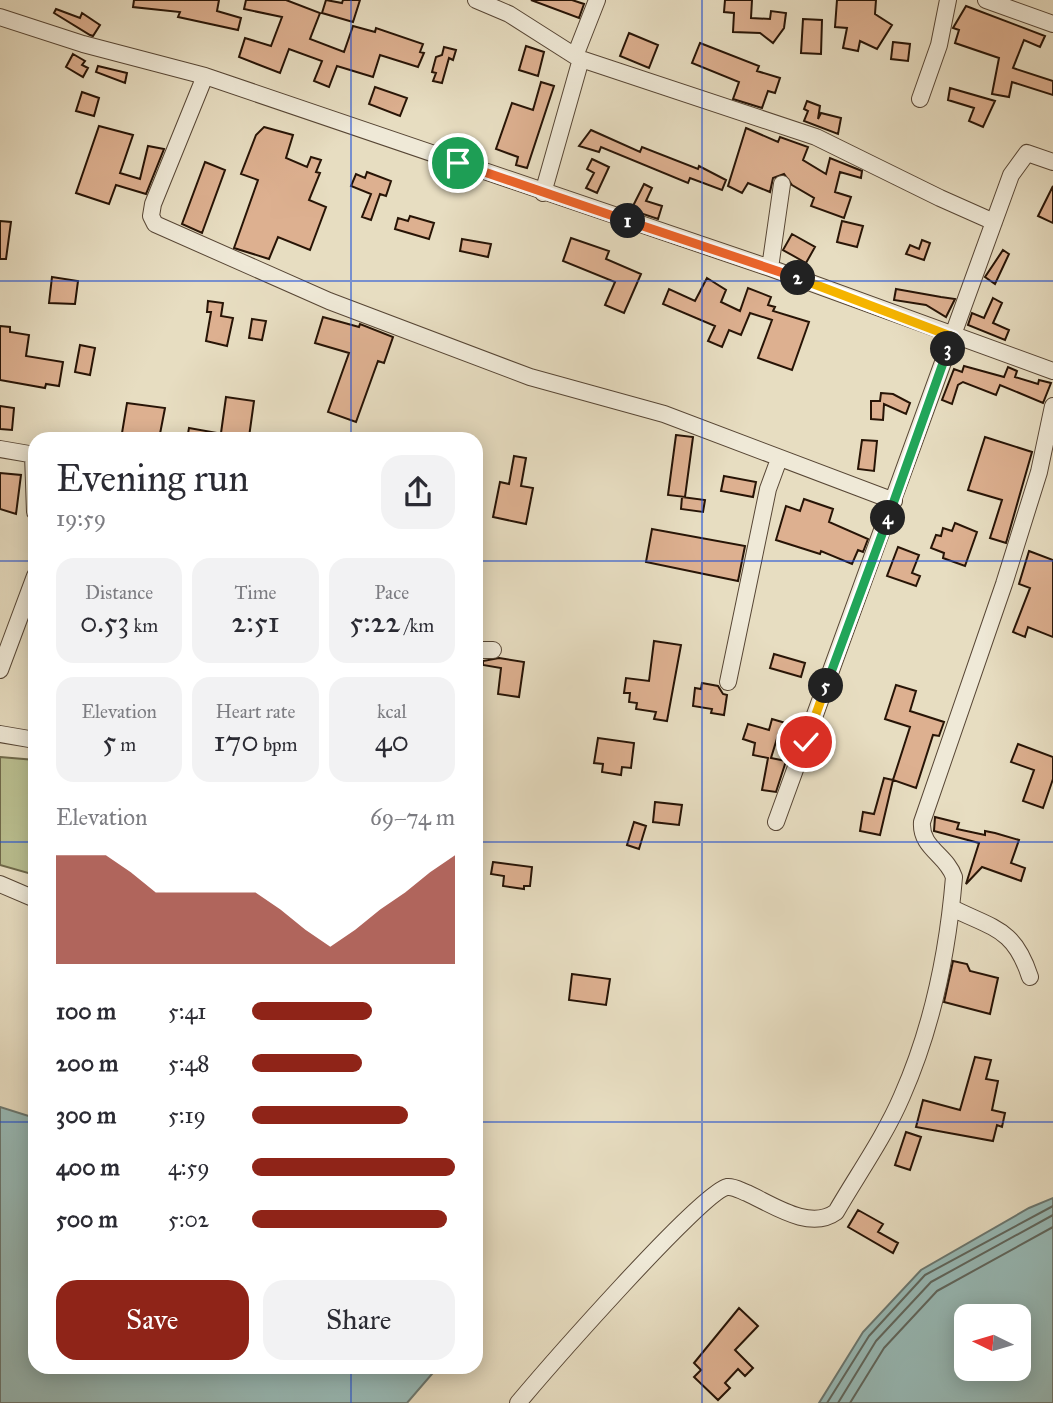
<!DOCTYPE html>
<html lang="en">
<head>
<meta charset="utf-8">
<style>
  :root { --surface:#fff; --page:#f2f2f3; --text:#2b2b33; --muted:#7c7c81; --accent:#8f2418 }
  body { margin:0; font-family:"IM FELL Great Primer",serif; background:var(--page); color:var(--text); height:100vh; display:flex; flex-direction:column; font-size:26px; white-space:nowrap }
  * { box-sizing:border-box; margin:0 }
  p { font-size:23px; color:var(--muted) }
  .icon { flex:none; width:38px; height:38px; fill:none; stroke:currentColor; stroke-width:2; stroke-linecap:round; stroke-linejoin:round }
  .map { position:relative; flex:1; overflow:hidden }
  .details { position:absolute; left:28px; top:432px; width:455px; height:942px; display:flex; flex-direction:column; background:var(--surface); border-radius:21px; box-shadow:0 4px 18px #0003 }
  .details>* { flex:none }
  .needle { width:46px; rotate:275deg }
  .controls { position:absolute; left:954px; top:1304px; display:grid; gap:14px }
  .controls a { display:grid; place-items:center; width:77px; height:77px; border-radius:14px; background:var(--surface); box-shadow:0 4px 18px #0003; font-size:35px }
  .pin { position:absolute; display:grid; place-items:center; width:60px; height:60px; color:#fff; margin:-30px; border:4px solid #fff; border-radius:50%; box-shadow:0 2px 7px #0007 }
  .km { position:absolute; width:35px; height:35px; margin:-18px; border-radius:50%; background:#222; color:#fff; font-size:19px; line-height:35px; text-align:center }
  .round { display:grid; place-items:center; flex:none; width:74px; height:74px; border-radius:21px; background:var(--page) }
  .headline { display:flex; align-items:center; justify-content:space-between; height:119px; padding:0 28px }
  h1 { font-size:38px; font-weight:600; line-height:52px }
  .metrics { display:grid; grid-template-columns:repeat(3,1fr); gap:10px; height:119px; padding:7px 28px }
  .metrics div { display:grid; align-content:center; border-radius:18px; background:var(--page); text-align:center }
  .metrics b { font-size:30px; font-weight:600 }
  .metrics small { font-size:19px; font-weight:400 }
  .metrics p { font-size:19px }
  .chart { height:196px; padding:14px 28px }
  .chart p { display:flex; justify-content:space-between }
  .chart svg { width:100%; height:126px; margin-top:7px; fill:var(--accent); opacity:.7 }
  .primary-button { display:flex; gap:14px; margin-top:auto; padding:14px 28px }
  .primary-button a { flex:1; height:80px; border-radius:21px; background:var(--accent); color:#fff; font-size:28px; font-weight:600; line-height:80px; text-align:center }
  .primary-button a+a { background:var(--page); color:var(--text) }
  ul { padding:0 28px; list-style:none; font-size:23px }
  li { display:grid; grid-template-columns:112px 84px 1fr; align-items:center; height:52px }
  li i { height:18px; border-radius:9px; background:var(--accent) }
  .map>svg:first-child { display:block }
  .green { fill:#babf90; stroke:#706a4b; stroke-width:2 }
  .water { fill:#98bbb8; stroke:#6b7871; stroke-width:2; fill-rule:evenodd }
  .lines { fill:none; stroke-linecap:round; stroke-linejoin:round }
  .shore { stroke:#60685f; stroke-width:2 }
  .building { fill:#ddb090; stroke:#271406; stroke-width:2 }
  .minor-casing { stroke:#574635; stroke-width:18 }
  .minor { stroke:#efe9d7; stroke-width:16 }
  .split-1-casing { stroke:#fff; stroke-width:14 }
  .split-2-casing { stroke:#fff; stroke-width:14 }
  .split-3-casing { stroke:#fff; stroke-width:14 }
  .split-4-casing { stroke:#fff; stroke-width:14 }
  .split-5-casing { stroke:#fff; stroke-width:14 }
  .split-6-casing { stroke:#fff; stroke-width:14 }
  .split-1 { stroke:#f0652b; stroke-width:9 }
  .split-2 { stroke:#f0652b; stroke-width:9 }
  .split-3 { stroke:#f5b400; stroke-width:9 }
  .split-4 { stroke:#22a559; stroke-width:9 }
  .split-5 { stroke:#22a559; stroke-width:9 }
  .split-6 { stroke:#f5b400; stroke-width:9 }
  .grid { fill:none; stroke:#1d4ed8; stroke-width:2; stroke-opacity:0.55 }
</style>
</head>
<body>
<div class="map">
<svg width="1053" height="1403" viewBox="0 0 1053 1403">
  <rect width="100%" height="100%" fill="#e7ddc1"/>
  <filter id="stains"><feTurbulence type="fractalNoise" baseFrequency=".00286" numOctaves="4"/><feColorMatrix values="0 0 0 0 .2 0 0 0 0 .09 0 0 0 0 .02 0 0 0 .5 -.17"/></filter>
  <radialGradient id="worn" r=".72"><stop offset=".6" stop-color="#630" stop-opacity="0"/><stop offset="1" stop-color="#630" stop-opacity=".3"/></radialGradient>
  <path class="green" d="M0,757L35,760V875L0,865Z"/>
  <path class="water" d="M0,1107L35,1118V1367H438L407,1403H0Z
    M1053,1198V1403H819L863,1332L921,1270L1029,1208ZM1018,1316V1368H966V1316Z"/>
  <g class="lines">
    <path class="shore" d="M827,1403L869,1336L925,1275L1053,1206
      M838,1403L876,1341L931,1282L1053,1215
      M850,1403L884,1348L937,1291L1053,1227"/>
  </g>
  <path class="building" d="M134,0H219L217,11L241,18L238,30L178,17L180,12L133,7Z
    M246,0H286L320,13L310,39L344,52L353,26L375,32L376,28L423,44L420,52L424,53L418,67L380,55L373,77L337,66L329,87L314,81L322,61L289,49L280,73L239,57L245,38L271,46L282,17L244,9Z
    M326,0L342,3L343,0H360L353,22L322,13Z
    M531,0H572L584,4L579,18Z
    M725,0H752L751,18L770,19L771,11L786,13L784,28L773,43L760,33L733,32L734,13L724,12Z
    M837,0H876L875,14L892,25L877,49L860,41L858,51L843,48L847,28L835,27Z
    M966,6L1045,36L1040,47L1024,40L1013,68L1053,81V95L1012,82L1009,97L992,94L999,58L955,43L959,30L953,28Z
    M56,9L80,18L82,13L100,25L93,36L90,35L54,13Z
    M803,19L822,20L821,54L801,53Z
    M629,33L658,45L649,68L620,56Z
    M893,42L910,44L908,61L891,59Z
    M700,43L759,66L757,71L780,78L775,93L768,91L762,108L733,99L739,82L692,63Z
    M526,46L544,52L538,76L519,70Z
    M444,47L456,50L453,60L449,58L442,83L433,81L436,73L432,72L436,57L442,55Z
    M73,54L85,61L82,65L88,68L83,77L66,67Z
    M98,66L127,73L125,83L96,72Z
    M541,82L554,86L527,168L516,165L518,157L496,149L512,103L533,110Z
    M375,87L407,98L400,116L369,104Z
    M950,88L995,101L983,127L969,121L974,108L948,100Z
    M82,92L99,98L94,116L76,111Z
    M807,101L820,106L818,119L821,113L841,118L838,134L804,121L808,111L804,109Z
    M99,126L133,135L120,173L140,179L148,146L164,149L146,194L116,185L109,204L76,193Z
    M264,127L293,135L286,158L307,167L311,157L321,160L316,172L320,173L309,200L326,207L310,250L278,237L269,259L234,248L258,180L241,174L256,135Z
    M746,128L778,142L780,137L808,147L803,160L826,174L830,158L862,171L861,178L840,172L835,192L851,197L844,218L811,206L814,198L792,185L784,174L773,178L770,192L748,183L742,193L728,186Z
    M591,130L640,152L642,147L698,169L699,166L726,180L722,190L690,178L688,183L601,147L599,152L579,146Z
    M592,159L609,167L597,193L586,188L594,173L587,169Z
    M205,162L225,170L202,233L182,224Z
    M367,172L391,181L386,196L380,194L371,220L362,217L371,194L351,186L356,174L365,178Z
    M644,184L652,188L646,201L662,206L658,219L631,210Z
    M1053,186V223L1038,216Z
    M410,216L434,223L429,239L395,229L398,218L408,221Z
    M0,221L11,222L6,259H0Z
    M842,221L863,226L857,247L837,242Z
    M792,234L815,247L806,263L783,250Z
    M571,238L609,251L606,259L641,274L624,313L605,305L615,282L563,261Z
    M462,239L491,244L488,257L460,251Z
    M922,240L930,243L924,260L906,254L910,245L919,249Z
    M1003,250L1009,254L995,284L985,277Z
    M52,277L78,281L75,304L49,303Z
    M707,278L726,290L721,302L740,311L748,288L771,297L768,305L775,307L773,311L809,322L792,370L758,358L772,320L750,313L741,335L729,330L722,347L708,341L715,326L663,304L669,289L695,301Z
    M896,289L941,297L955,299L946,317L926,305L894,300Z
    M993,298L1002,303L993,323L1009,330L1005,340L968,325L972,313L984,318Z
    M208,301L223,303L221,316L233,318L227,346L206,341L211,312H207Z
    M323,317L359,327L360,324L393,337L384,363L378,361L356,422L328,412L349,353L315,343Z
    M252,319L266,321L262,340L249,338Z
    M0,326L10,327V332L29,335L26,356L63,362L59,386L46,384L45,388L0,380Z
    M80,345L95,348L90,375L75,372Z
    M964,366L1004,377L1008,367L1017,371L1015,377L1038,384L1039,380L1051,383L1043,403L1000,385L996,395L963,382L958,385L952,404L942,400L954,369L962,372Z
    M881,393L893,394L910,403L906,414L884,404L883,420L871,419V401H880Z
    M226,397L254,401L249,437L221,433Z
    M127,403L165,408L159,439H121Z
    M0,406L14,408L12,430L0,429Z
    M189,428L223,434V439H187Z
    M676,435L693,437L685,497L668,495Z
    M985,437L1032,452L1006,543L990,538L1002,500L968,490Z
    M862,440L877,441L874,471L858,469Z
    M514,456L526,458L521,486L533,488L526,524L493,517L500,482L509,484Z
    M0,473L21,475L16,514L0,509Z
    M724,476L756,482L753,497L721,491Z
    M682,497L705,500L703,512L681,509Z
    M804,499L833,509L829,522L868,539L863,552L858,550L852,564L821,551L820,554L776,540L786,506L800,511Z
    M955,523L977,532L965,566L943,558L944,553L931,548L936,535L941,536L943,528L952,531Z
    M652,529L745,546L738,581L646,562Z
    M898,547L919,555L912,573L920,576L916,586L887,576Z
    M1029,551L1053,560V637L1028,627L1025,637L1013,632L1030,588L1019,584Z
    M654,641L681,645L667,721L654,719L656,712L636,709L637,703L629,702L630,693H624L626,678L649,681Z
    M774,654L805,663L801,677L770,668Z
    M499,658L524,662L519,697L498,694L501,668L483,665V661Z
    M702,683L718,686L723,694L727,695L724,715L711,713L712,709L693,706L695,688L701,689Z
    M896,685L916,691L910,711L944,722L939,736L933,735L916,788L893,780L910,727L885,719Z
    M772,719L799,727L796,737L779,732L771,758L786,761L776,792L762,790L768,758L753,755L755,743L743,739L748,724L769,730Z
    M598,738L634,743L631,768L622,767L621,775L602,772L603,764L594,763Z
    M1018,744L1053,757V779L1043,808L1023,801L1034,770L1011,762Z
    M884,778L893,780L880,835L860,831L863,812L874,814Z
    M655,802L682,805L679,825L653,822Z
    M935,817L959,823L957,829L985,835V831L995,833L1019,840L1011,863L1025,868L1021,881L982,867L966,884L979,843L934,831Z
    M634,822L646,826L639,849L627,845Z
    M493,862L532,867L530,886H524V889L503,886L504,876L491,874Z
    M953,961L967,964L970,971L998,978L990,1014L944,1002Z
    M572,974L610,979L606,1005L569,1000Z
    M975,1057L991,1060L986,1079L998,1081L992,1110L1005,1113L1002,1127L997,1125L993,1141L916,1127L923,1100L960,1110Z
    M906,1132L921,1137L910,1170L895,1165Z
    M858,1210L883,1224L878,1232L898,1243L893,1253L848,1227Z
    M739,1308L758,1326L735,1350L753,1368L745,1376L738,1369L725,1383L730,1388L718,1400L694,1377L701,1370L694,1363Z"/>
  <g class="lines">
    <defs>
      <path id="minor" d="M476,0L509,14L575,56
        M597,0L575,56L581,59L816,137L940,198L994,222
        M986,0L1053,24
        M0,17L83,44L205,76L770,268L1053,371
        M205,76L153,204L151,216L155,224L329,301L530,377L664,414L894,501
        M920,99L939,45L948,0
        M543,193L581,59
        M770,268L782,184
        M0,449L35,455
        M33,454L35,512
        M476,650H493
        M0,670L35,576
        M728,682L768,489L779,459
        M0,734L35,740
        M776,822L1011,175L1027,153L1053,162
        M0,884L35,899
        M952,908C994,929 1014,928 1030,977
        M518,1403C544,1372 701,1192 727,1187C734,1186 741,1191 747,1193C773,1205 810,1231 836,1212C858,1174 885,1136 902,1096C932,1028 948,950 954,877C947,855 920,848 922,822L1004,584L1039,472L1053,406"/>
    </defs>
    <use href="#minor" class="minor-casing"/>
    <use href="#minor" class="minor"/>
  </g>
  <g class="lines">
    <defs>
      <path id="split-1" d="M458,163L628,221"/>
      <path id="split-2" d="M628,221L798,278"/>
      <path id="split-3" d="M798,278L953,337L948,349"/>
      <path id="split-4" d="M888,518L948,349"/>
      <path id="split-5" d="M826,686L888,518"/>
      <path id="split-6" d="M806,742L826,686"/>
    </defs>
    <use href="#split-1" class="split-1-casing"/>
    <use href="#split-2" class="split-2-casing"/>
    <use href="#split-3" class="split-3-casing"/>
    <use href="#split-4" class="split-4-casing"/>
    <use href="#split-5" class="split-5-casing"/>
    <use href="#split-6" class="split-6-casing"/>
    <use href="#split-1" class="split-1"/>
    <use href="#split-2" class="split-2"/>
    <use href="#split-3" class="split-3"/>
    <use href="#split-4" class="split-4"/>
    <use href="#split-5" class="split-5"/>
    <use href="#split-6" class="split-6"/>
  </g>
  <path class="grid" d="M351,0V439M702,0V1403M0,281H1053M0,561H35M476,561H1053M0,842H35M476,842H1053M0,1122H35M476,1122H1053M351,1367V1403"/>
  <rect width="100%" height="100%" filter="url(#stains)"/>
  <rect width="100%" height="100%" fill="url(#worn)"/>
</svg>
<div class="controls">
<a><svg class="needle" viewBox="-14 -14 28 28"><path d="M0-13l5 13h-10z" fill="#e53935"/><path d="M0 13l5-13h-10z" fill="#7c7c81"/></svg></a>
</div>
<div class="pin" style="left:458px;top:163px;background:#1e9e55"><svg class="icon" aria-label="arrive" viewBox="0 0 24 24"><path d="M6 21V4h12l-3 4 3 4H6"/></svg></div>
<div class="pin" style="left:806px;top:742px;background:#d93025"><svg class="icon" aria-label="check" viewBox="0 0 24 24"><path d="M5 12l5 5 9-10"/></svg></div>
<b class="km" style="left:628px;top:221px">1</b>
<b class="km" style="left:798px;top:278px">2</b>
<b class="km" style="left:948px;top:349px">3</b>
<b class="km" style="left:888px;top:518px">4</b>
<b class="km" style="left:826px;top:686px">5</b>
<section class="details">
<div class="headline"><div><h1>Evening run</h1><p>19:59</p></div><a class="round"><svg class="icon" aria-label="share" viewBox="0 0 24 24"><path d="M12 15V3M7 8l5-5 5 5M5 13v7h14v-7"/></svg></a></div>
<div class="metrics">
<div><p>Distance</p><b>0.53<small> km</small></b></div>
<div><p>Time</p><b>2:51</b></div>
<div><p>Pace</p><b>5:22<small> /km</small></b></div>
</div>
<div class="metrics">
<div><p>Elevation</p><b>5<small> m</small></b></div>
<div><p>Heart rate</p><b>170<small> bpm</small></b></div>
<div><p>kcal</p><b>40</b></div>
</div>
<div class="chart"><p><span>Elevation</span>69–74 m</p>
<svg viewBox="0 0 160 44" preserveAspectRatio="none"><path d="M0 44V6L10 6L20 6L30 12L40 19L50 19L60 19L70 19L80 19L90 25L100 32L110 38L120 32L130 25L140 19L150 12L160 6V44z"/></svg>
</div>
<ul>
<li><b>100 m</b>5:41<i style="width:59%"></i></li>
<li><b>200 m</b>5:48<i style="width:54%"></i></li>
<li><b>300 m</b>5:19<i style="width:77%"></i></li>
<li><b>400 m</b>4:59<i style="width:100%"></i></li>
<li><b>500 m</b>5:02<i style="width:96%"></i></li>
</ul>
<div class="primary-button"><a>Save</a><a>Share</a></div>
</section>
</div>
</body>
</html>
